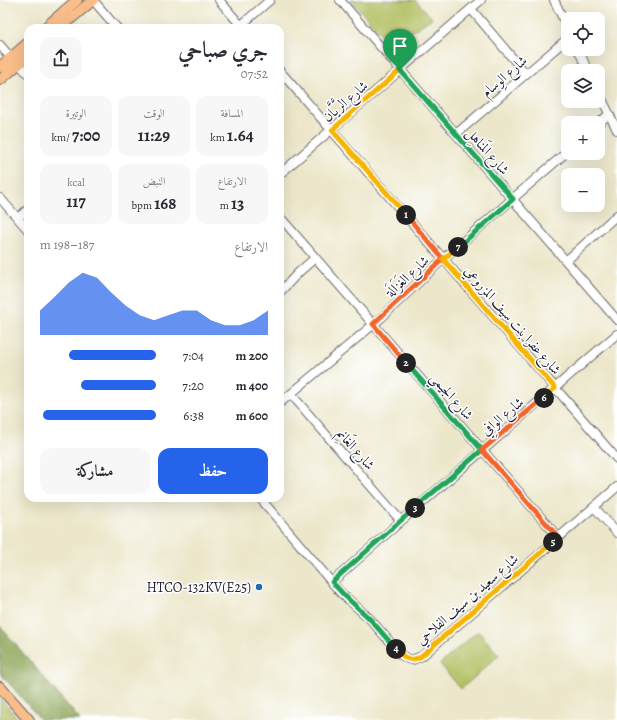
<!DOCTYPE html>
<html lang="ar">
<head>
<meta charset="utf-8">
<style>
  :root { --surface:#fff; --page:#f7f7f7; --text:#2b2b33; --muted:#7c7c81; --accent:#2563eb }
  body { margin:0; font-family:Alegreya,Amiri,serif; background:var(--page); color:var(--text); direction:rtl; height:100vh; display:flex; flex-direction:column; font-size:15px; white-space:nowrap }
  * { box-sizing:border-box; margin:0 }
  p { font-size:13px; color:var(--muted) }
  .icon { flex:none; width:22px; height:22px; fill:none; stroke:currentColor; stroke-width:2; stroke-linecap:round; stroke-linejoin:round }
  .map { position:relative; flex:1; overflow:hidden; direction:ltr }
  .details { position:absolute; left:24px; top:24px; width:260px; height:478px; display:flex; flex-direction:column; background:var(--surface); border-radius:12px; box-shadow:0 4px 16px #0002; direction:rtl }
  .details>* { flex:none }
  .controls { position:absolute; left:561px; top:12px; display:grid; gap:8px }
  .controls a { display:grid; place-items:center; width:44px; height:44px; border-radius:8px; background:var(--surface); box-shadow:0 4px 16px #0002; font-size:20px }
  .pin { position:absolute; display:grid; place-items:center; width:34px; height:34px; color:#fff; margin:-41px -17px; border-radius:50% 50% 50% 0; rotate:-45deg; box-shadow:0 0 4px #0007 }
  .pin .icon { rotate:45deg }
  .km { position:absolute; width:20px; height:20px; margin:-10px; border-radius:50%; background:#222; color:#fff; font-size:11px; line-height:20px; text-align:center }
  .round { display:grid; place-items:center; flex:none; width:42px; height:42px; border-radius:12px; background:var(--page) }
  .head { display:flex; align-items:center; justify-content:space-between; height:68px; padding:0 16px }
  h1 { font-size:22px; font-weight:700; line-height:30px }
  .metrics { display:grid; grid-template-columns:repeat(3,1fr); gap:6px; height:68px; padding:4px 16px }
  .metrics div { display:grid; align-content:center; border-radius:10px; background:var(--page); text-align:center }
  .metrics b { font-size:17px; font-weight:700 }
  .metrics small { font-size:11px; font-weight:400 }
  .metrics p { font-size:11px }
  .chart { height:112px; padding:8px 16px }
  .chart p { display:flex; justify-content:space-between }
  .chart svg { width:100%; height:72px; margin-top:4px; fill:var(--accent); opacity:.7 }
  .cta { display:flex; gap:8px; margin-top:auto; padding:8px 16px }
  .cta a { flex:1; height:46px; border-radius:12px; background:var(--accent); color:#fff; font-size:16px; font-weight:700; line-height:46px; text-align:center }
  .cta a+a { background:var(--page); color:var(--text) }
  ul { padding:0 16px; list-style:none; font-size:13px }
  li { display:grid; grid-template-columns:64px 48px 1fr; align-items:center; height:30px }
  li i { height:10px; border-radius:5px; background:var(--accent) }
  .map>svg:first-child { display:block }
  .green { fill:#b3c063; stroke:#6a714f }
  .forest { fill:#8ea659; stroke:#58644a }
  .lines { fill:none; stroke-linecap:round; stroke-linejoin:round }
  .minor-casing { stroke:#69676d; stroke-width:10 }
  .major-casing { stroke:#69676d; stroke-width:12 }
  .minor { stroke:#fff; stroke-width:8 }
  .major { stroke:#f8bd89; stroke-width:10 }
  .split-1-casing { stroke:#fff; stroke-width:8 }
  .split-2-casing { stroke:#fff; stroke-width:8 }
  .split-3-casing { stroke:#fff; stroke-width:8 }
  .split-4-casing { stroke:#fff; stroke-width:8 }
  .split-5-casing { stroke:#fff; stroke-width:8 }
  .split-6-casing { stroke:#fff; stroke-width:8 }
  .split-7-casing { stroke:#fff; stroke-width:8 }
  .split-8-casing { stroke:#fff; stroke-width:8 }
  .split-1 { stroke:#f5b400; stroke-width:5 }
  .split-2 { stroke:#f0652b; stroke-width:5 }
  .split-3 { stroke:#22a559; stroke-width:5 }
  .split-4 { stroke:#22a559; stroke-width:5 }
  .split-5 { stroke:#f5b400; stroke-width:5 }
  .split-6 { stroke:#f0652b; stroke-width:5 }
  .split-7 { stroke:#f5b400; stroke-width:5 }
  .split-8 { stroke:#22a559; stroke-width:5 }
  .poi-dot { fill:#1f6fb2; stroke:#fff; stroke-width:1.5 }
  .labels { text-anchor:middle; stroke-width:3; stroke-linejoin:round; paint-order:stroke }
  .street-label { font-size:14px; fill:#22223b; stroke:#fff }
  .poi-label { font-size:14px; fill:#22223b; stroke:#fff; text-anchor:end }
</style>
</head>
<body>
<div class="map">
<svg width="617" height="720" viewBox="0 0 617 720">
  <rect width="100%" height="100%" fill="#fff"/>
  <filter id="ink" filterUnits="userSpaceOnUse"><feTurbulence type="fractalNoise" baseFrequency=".025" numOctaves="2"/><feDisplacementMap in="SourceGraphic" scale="8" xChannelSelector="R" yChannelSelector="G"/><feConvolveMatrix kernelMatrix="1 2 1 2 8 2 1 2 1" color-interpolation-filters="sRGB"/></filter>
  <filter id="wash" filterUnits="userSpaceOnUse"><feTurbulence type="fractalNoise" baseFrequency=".012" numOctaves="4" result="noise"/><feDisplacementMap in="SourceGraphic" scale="16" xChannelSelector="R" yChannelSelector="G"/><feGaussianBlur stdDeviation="0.9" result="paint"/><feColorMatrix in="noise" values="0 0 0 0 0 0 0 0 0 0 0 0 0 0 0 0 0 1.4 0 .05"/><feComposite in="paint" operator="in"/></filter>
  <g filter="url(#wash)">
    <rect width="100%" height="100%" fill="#ece7ca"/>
    <path class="green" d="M351,0H415L432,18L391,45Z
      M478,631L499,655L461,689L440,664Z
      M0,698L19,720H0Z"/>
    <path class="forest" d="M0,626L80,720H41L0,673Z"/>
  </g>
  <g filter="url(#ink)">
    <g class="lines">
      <defs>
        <path id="minor" d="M93,0L117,28
          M219,0L243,28
          M340,0L617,320
          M554,0L568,29
          M471,9L526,74
          M238,28L270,0
          M0,45L11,58
          M578,49L588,71
          M19,64L28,74
          M280,71L617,459
          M598,91L617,130
          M598,124L609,114
          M456,134L568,38
          M280,174L481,0
          M0,198L28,230
          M280,217L558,537
          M18,218L28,209
          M566,261L617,215
          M280,292L299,272L315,258
          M291,394L401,521
          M280,403L381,318L443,259L568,151
          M260,498L340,592L370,619L401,655L408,659L412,660L422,656L617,487
          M594,507L617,533
          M332,582L401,521L617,334"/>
        <path id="major" d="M45,28L77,0
          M60,28L93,0
          M0,67L28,43
          M0,80L28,56
          M0,687L29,720"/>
      </defs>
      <use href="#minor" class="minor-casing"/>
      <use href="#major" class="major-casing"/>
      <use href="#minor" class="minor"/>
      <use href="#major" class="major"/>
    </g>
  </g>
  <g class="lines" filter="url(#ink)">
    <defs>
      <path id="split-1" d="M400,70L332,130L406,215"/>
      <path id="split-2" d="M406,215L443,259L373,324L406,363"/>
      <path id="split-3" d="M406,363L482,450L415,508"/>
      <path id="split-4" d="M396,649L370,619L345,596L332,582L415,508"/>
      <path id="split-5" d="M396,649C403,657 409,663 420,657L553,542"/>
      <path id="split-6" d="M544,398L482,450L558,537L553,542"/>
      <path id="split-7" d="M458,247L443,259L555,388L544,398"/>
      <path id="split-8" d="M400,70L513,199L458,247"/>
    </defs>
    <use href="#split-1" class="split-1-casing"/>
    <use href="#split-2" class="split-2-casing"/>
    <use href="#split-3" class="split-3-casing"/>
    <use href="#split-4" class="split-4-casing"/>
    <use href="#split-5" class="split-5-casing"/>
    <use href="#split-6" class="split-6-casing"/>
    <use href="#split-7" class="split-7-casing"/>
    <use href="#split-8" class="split-8-casing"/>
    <use href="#split-1" class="split-1"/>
    <use href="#split-2" class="split-2"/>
    <use href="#split-3" class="split-3"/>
    <use href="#split-4" class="split-4"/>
    <use href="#split-5" class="split-5"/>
    <use href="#split-6" class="split-6"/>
    <use href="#split-7" class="split-7"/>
    <use href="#split-8" class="split-8"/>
  </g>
  <circle class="poi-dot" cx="259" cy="587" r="4"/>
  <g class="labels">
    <g class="street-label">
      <text transform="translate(504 76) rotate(-41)" y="5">شارع الوِسام</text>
      <text transform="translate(345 101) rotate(-41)" y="5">شارع الرَّيَّان</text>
      <text transform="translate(488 151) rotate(49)" y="5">شارع المَناهِل</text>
      <text transform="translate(407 276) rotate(-43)" y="5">شارع الغَزَالَة</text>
      <text transform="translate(513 320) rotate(49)" y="5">شارع عفرا بنت سيف المزروعي</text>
      <text transform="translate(452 396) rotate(49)" y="5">شارع الجيمي</text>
      <text transform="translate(502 416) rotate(-40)" y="5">شارع الوافِي</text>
      <text transform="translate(356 449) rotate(49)" y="5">شارع الغَانِم</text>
      <text transform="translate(467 599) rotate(-41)" y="5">شارع سعيد بن سيف الفلاحي</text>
    </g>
    <g class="poi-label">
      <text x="251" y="592">HTCO-132KV(E25)</text>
    </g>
  </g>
</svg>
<div class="controls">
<a><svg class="icon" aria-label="locate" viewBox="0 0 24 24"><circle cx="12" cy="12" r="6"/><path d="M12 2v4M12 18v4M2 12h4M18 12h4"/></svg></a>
<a><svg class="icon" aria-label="layers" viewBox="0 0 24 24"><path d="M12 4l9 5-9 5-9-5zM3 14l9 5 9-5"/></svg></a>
<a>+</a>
<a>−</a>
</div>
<div class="pin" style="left:400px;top:70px;background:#1e9e55"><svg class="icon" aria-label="arrive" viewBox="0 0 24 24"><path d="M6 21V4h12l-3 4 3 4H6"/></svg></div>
<b class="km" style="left:406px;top:215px">1</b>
<b class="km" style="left:406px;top:363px">2</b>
<b class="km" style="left:415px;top:508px">3</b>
<b class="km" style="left:396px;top:649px">4</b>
<b class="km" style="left:553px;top:542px">5</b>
<b class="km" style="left:544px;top:398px">6</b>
<b class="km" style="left:458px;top:247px">7</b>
<section class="details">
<div class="head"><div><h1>جري صباحي</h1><p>07:52</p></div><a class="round"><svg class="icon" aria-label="share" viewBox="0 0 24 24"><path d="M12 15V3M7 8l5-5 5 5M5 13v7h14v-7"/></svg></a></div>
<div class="metrics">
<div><p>المسافة</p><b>1.64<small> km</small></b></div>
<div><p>الوقت</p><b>11:29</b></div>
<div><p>الوتيرة</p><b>7:00<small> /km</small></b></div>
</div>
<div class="metrics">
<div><p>الارتفاع</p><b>13<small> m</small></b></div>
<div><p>النبض</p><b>168<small> bpm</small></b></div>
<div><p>kcal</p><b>117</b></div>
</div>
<div class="chart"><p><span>الارتفاع</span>187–198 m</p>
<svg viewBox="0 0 160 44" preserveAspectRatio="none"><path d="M0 44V29L10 21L20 12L30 6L40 9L50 18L60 26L70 32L80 35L90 32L100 29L110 29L120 35L130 38L140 38L150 35L160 29V44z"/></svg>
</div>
<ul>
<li><b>200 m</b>7:04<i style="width:75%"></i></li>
<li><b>400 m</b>7:20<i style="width:65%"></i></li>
<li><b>600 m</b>6:38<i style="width:97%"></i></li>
</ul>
<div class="cta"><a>حفظ</a><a>مشاركة</a></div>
</section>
</div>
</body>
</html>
